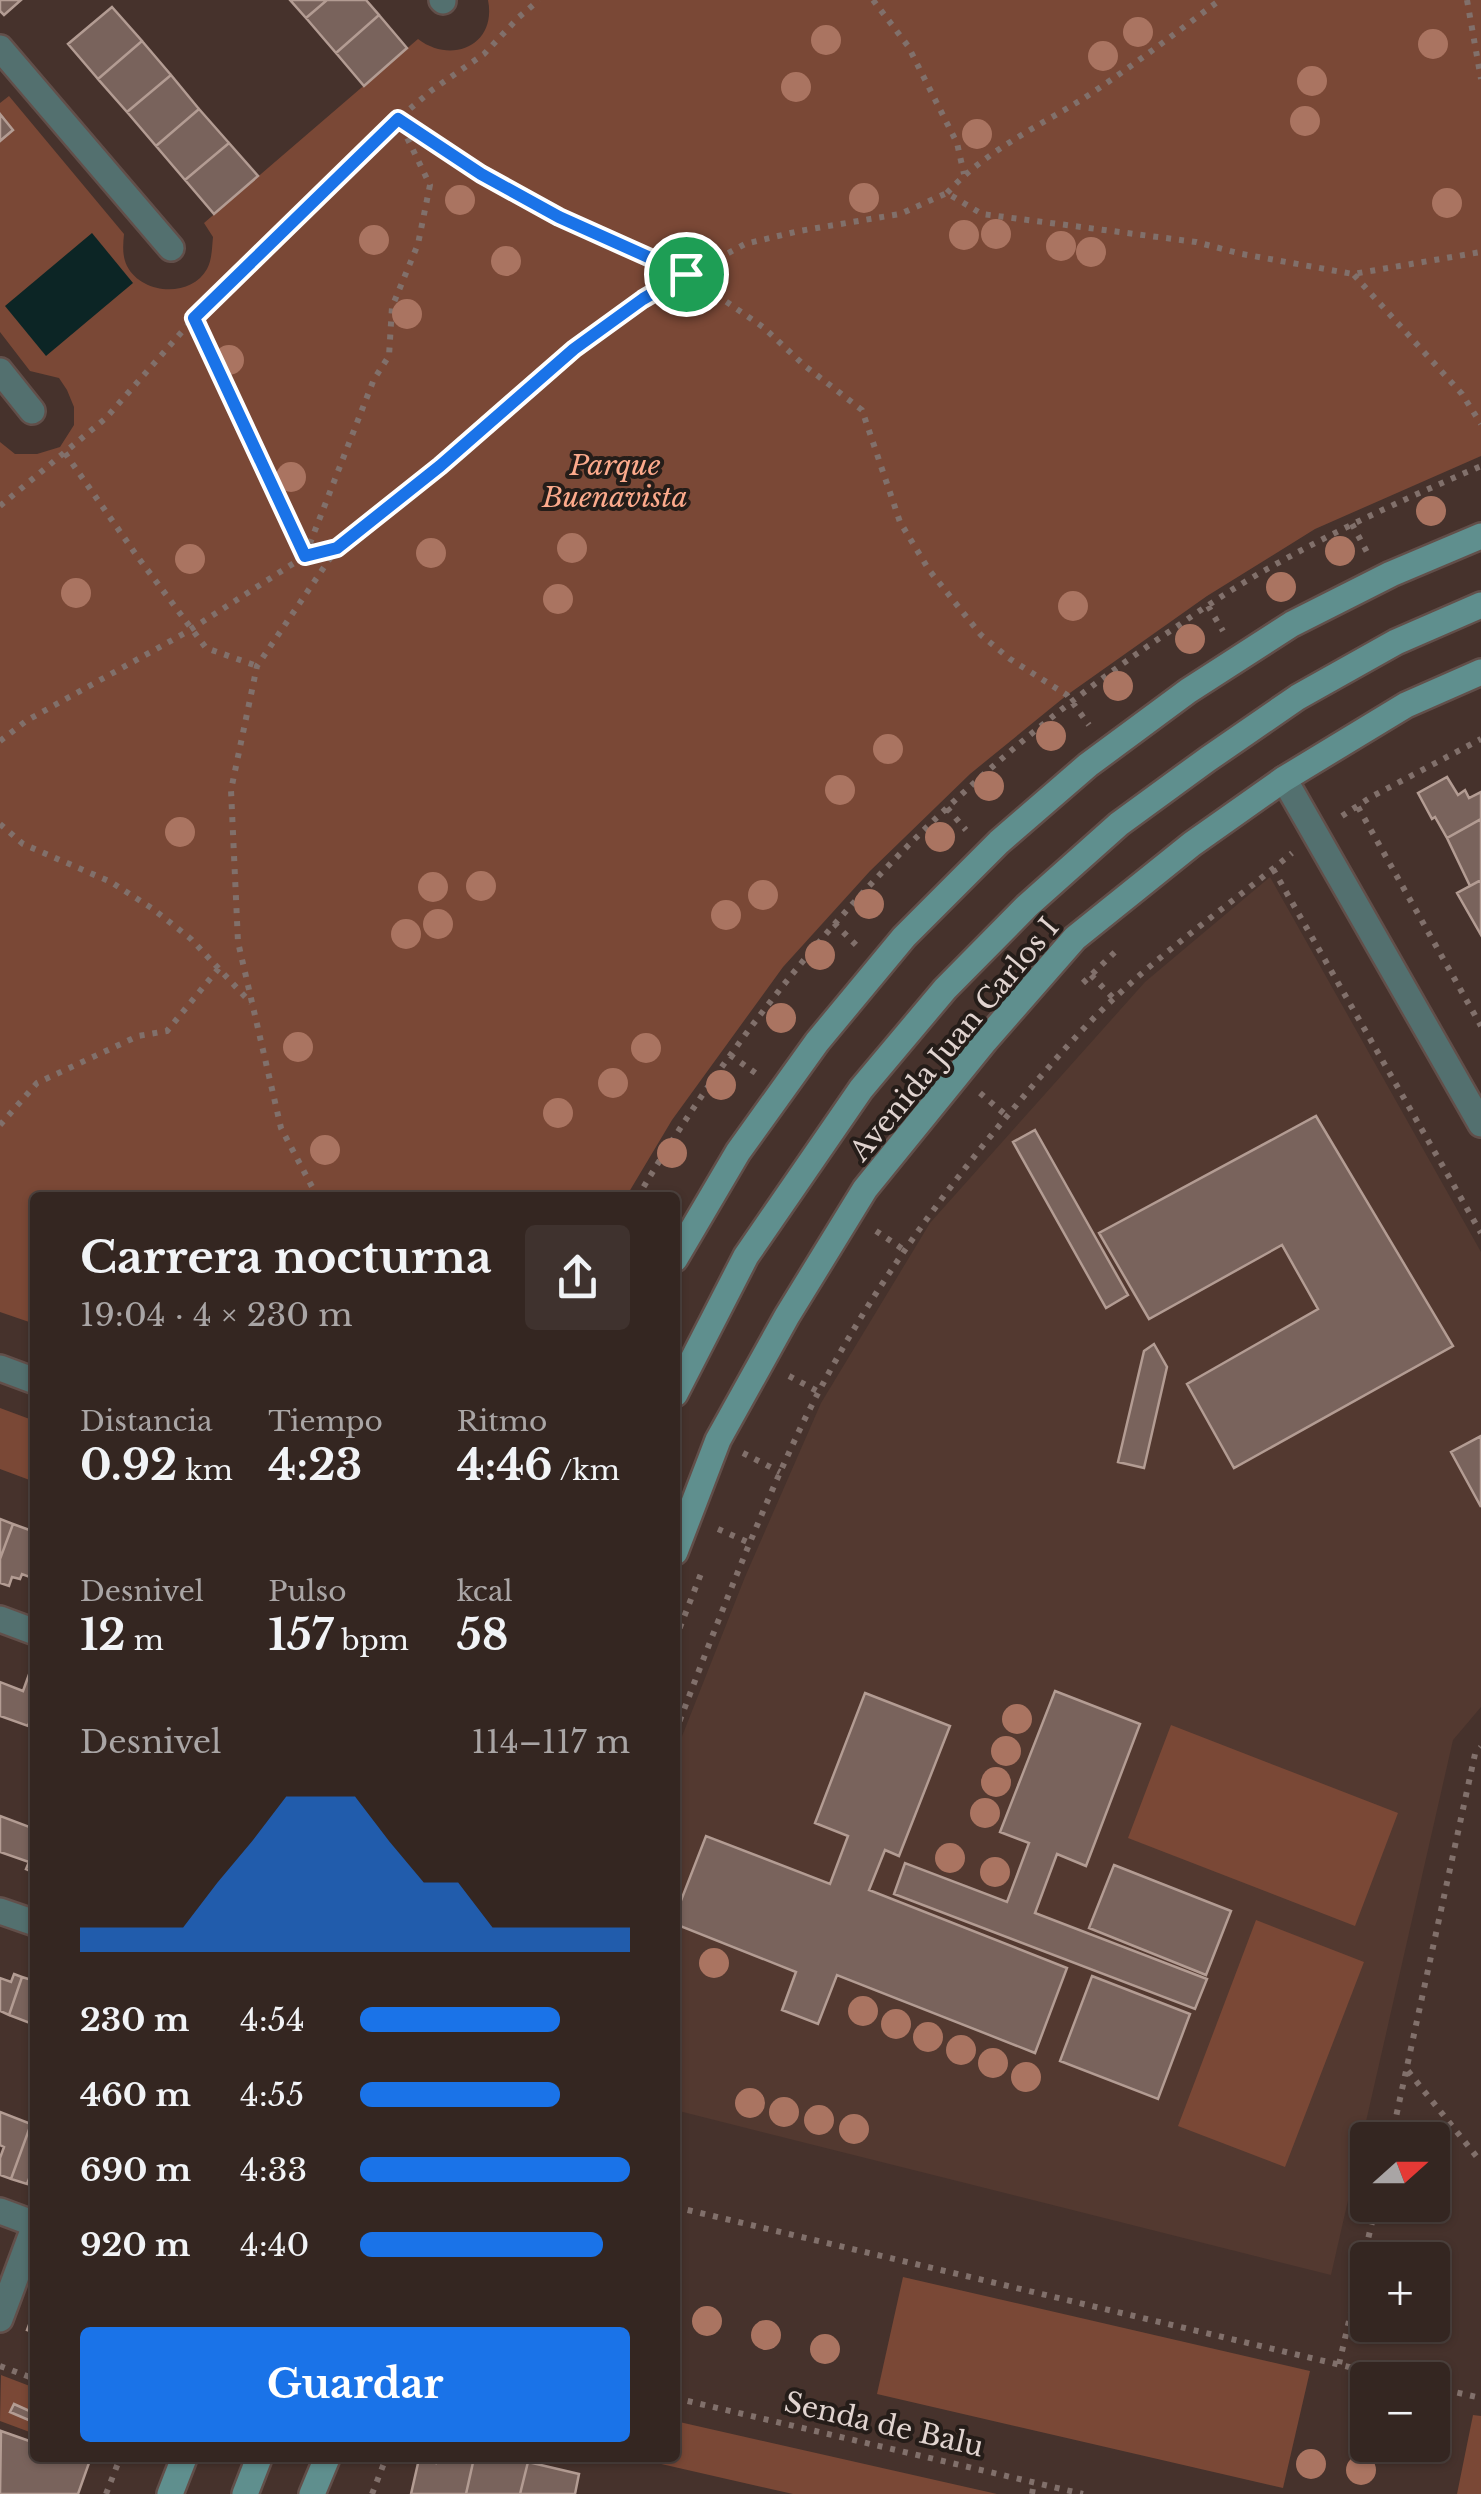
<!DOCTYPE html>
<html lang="es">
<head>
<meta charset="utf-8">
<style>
  :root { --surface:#342621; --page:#3f322e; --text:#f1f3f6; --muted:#a9a5a5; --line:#4e433f; --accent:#1a73e8 }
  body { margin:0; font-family:"Libre Baskerville",serif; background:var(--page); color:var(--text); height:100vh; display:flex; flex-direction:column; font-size:38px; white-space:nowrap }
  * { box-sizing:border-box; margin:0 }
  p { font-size:32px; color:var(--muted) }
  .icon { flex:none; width:55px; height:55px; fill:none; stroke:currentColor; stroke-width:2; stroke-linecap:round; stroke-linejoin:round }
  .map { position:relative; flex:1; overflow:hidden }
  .side { position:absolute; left:30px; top:1192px; width:650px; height:1270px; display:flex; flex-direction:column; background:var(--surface); border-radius:10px; box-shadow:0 2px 8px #0004,0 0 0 2px var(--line) }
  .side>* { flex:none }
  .needle { width:65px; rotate:69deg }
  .controls { position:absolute; left:1350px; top:2122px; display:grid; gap:20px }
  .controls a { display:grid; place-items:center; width:100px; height:100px; border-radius:10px; background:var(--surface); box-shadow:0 2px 8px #0004,0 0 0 2px var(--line); font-size:50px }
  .pin { position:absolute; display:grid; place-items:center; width:85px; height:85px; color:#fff; margin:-42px; border:5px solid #fff; border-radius:50%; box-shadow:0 2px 10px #0007 }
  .round { display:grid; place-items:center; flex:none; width:105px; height:105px; border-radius:10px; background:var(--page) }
  .summary { display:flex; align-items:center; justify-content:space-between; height:170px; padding:0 50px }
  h1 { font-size:45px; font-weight:700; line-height:75px }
  .stats { display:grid; grid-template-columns:repeat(3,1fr); gap:15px; height:170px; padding:10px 50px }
  .stats div { display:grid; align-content:center }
  .stats b { font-size:42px; font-weight:700 }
  .stats small { font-size:28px; font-weight:400 }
  .stats p { font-size:28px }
  .chart { height:280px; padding:20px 50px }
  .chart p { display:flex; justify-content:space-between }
  .chart svg { width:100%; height:180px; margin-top:10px; fill:var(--accent); opacity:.7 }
  .button { display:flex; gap:20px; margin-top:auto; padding:20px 50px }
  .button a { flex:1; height:115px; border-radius:10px; background:var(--accent); color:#fff; font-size:40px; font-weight:700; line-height:115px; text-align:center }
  ul { padding:0 50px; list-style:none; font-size:32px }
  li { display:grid; grid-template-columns:160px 120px 1fr; align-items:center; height:75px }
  li i { height:25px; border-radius:12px; background:var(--accent) }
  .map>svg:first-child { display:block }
  .built { fill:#533930 }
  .green { fill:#7a4836 }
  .water { fill:#0c2525 }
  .building { fill:#79635c; stroke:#b39c93; stroke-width:2.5 }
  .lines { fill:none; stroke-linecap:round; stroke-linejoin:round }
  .minor-casing { stroke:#624f4a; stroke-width:30 }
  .secondary-casing { stroke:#624f4a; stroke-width:30 }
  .path { stroke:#81706b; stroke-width:6; stroke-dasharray:5 8; stroke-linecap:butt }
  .minor { stroke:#53706f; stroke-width:25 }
  .secondary { stroke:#5f8f8e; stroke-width:25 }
  .tree { fill:#aa7461 }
  .route-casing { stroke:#fff; stroke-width:20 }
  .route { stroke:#1a73e8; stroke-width:12 }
  .labels { text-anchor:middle; stroke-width:8; stroke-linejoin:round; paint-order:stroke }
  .park-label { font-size:28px; font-style:italic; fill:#fcaa8c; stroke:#251d19 }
  .street-label { font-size:28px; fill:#e1d4d0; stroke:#251d19 }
</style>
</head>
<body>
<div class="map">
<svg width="1481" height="2494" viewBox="0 0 1481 2494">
  <rect width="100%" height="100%" fill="#46322c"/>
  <path class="built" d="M1270,877L1481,1252V1707L1453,1740L1331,2275L675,2110V1754L745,1577L821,1403L930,1223L1145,982Z"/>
  <path class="green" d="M488,0H1481V456L1315,529L1207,596L1067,695L970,774L870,871L783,967L672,1120L626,1197L35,1198V1324L0,1312V442L15,454H37L60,447L74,425V407L67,390L59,378L30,371L0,332V103L9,96L124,234C123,245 122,256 127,266C142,295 191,298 207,269C212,260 212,247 213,237L204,223L418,39C452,65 497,45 488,0Z
    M0,1408L35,1421V1482L0,1469Z
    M1171,1725L1398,1813L1355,1926L1128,1838Z
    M1256,1920L1364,1962L1285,2167L1178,2126Z
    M903,2277L1310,2371L1283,2488L877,2394Z
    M1,2375L35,2388V2434L0,2421Z
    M1473,2415L1481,2416V2494H1457Z
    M675,2421L997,2494H793L635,2458H675Z"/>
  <path class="water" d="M92,233L133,283L46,356L5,306Z"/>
  <path class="building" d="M0,0H21L4,15L0,11Z
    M290,0H327L306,18Z
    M327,0H366L379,15L336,53L306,18Z
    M112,7L142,41L98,79L68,44Z
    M379,15L407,48L364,86L336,53Z
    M142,41L171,75L127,112L98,79Z
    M171,75L199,109L156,146L127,112Z
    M199,109L229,143L185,180L156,146Z
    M0,114L13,130L0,141Z
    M229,143L258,176L214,214L185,180Z
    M1447,777L1458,795L1465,790L1469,798L1481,792V819L1447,838L1435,817L1432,819L1418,793Z
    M1481,819V880L1470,886L1447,838Z
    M1481,880V935L1457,893Z
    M1316,1116L1453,1346L1234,1468L1187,1384L1318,1309L1282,1245L1149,1319L1099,1233Z
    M1035,1130L1128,1295L1106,1308L1013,1142Z
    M1154,1344L1167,1367L1144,1468L1118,1462L1144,1351Z
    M1481,1436V1507L1451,1452Z
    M0,1519L13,1524L0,1559Z
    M13,1524L35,1532V1579L22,1574L20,1579L12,1577L9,1586L0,1583V1559Z
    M32,1666L35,1667V1706L28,1726L0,1716V1682L23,1691Z
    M1055,1691L1140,1724L1086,1866L1057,1854L1035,1913L1207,1979L1195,2009L894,1894L905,1863L1007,1902L1029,1843L1000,1832Z
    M865,1693L950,1726L899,1856L885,1850L869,1890L1067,1968L1035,2053L837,1975L818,2024L782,2010L796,1972L675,1924V1916L706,1836L830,1884L848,1836L815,1823Z
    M0,1816L35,1829V1873L26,1869L29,1862L0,1852Z
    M1114,1865L1231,1911L1206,1975L1089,1928Z
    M14,1974L22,1977L9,2015L0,2011V1978L11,1982Z
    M1092,1976L1190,2014L1158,2099L1060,2061Z
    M22,1977L35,1981L32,1989L35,1990V2025L9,2015Z
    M0,2112L31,2124L11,2179L0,2175V2158L4,2147L0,2145Z
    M31,2124L35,2126V2163L27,2184L11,2179Z
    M35,2309V2333L27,2330Z
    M14,2404L34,2413L31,2421L10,2412Z
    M1,2431L35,2443V2458H74L89,2463L78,2494H0Z
    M438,2458H474L466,2494H411L419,2459L436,2463Z
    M474,2458H506L528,2462L520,2494H466Z
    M528,2462L579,2474L575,2494H520Z"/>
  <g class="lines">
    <defs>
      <path id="minor" d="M442,0L443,1
        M0,48L171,248
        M0,371L32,411
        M1284,779L1481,1124
        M0,1368L35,1381
        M0,1619L35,1632
        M0,1911L35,1923
        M0,2211L35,2224
        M0,2319L35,2225"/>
      <path id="secondary" d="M675,1259L738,1152L817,1042L904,937L999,842L1088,765L1188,691L1292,624L1391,574L1481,536
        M675,1394L746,1256L861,1089L945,989L1027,906L1119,824L1208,759L1298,697L1396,642L1481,605
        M675,1552L718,1440L787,1316L865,1189L985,1041L1075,938L1192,844L1284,779L1406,705L1481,672
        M170,2494L184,2458
        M245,2494L259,2458
        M312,2494L327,2458"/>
    </defs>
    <use href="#minor" class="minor-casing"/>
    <use href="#secondary" class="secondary-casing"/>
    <path class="path" d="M873,0L908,46L957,143L964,174
      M1467,0L1481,79
      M947,193C983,153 1035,128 1081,100C1129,69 1174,34 1220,0
      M1354,275L1462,394L1481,424
      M194,318L304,555
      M65,453L137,556L206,648L257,666
      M0,506L106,418L194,318L398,119L432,90L484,54L519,17L539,0
      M1352,524L1368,554
      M305,556L374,379L389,356L392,307L418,244L430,185L398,119L481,174L559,217L686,274L763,327L805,366L862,410L900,522L929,570L981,635L1010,659L1067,695L1089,725
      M1208,606L1223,631
      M0,741L26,721L185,633L305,556L336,548
      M1358,807L1481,1026
      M947,808L966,830
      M1342,816L1371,797L1481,739
      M0,824L23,844L111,882L153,909L191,939L251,1003
      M1273,869L1481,1233
      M834,923L858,947
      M1091,975L1114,999
      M1083,983L1117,950
      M730,1055L757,1074
      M980,1093L1007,1116
      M0,1125L37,1083L138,1036L167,1031L219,968
      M318,1198L281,1128L238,942L231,790L257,666L337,548L439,466L575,349L643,299L745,244L799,231L900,214L947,193L982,214L1196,242L1242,254L1353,274L1481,252
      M637,1198C768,976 936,792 1148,646C1188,619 1227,591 1269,568C1338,529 1409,497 1481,466
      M876,1231L904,1250
      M789,1376L819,1392
      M743,1453L780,1472
      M718,1529L750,1543
      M675,1640L702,1571
      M675,1733C714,1631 753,1529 799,1431C855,1314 930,1208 1013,1109C1047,1069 1082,1027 1121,992C1175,942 1236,900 1292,853
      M1408,2071L1481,2162
      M1391,2140L1475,1754L1481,1747
      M675,2207L1404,2380
      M1339,2364L1376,2205
      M0,2366L35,2379
      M1432,2387L1481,2398
      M675,2398L1083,2494
      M80,2460V2458
      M106,2494L120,2458
      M372,2494L386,2458
      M1032,2494L1034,2483"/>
    <use href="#minor" class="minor"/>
    <use href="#secondary" class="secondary"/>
  </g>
  <g class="tree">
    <circle cx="1138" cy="32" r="15"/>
    <circle cx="826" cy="40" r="15"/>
    <circle cx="1433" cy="44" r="15"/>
    <circle cx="1103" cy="56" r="15"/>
    <circle cx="1312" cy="81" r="15"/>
    <circle cx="796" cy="87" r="15"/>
    <circle cx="1305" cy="121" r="15"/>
    <circle cx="977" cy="134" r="15"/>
    <circle cx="864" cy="198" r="15"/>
    <circle cx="460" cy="200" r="15"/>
    <circle cx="1447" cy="203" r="15"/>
    <circle cx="996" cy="234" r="15"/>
    <circle cx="964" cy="235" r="15"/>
    <circle cx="374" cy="240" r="15"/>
    <circle cx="1061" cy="246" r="15"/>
    <circle cx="1091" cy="252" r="15"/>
    <circle cx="506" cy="261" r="15"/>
    <circle cx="407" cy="314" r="15"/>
    <circle cx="229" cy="360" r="15"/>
    <circle cx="291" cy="477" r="15"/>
    <circle cx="1431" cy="511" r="15"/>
    <circle cx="572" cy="548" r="15"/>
    <circle cx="1340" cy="551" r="15"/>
    <circle cx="431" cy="553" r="15"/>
    <circle cx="190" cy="559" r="15"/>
    <circle cx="1281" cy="587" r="15"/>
    <circle cx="76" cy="593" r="15"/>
    <circle cx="558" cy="599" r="15"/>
    <circle cx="1073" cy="606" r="15"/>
    <circle cx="1190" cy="639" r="15"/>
    <circle cx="1118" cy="686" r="15"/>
    <circle cx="1051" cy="736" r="15"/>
    <circle cx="888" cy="749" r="15"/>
    <circle cx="989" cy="786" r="15"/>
    <circle cx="840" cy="790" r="15"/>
    <circle cx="180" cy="832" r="15"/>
    <circle cx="940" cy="837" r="15"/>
    <circle cx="481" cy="886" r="15"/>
    <circle cx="433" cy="887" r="15"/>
    <circle cx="763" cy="895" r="15"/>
    <circle cx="869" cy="904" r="15"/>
    <circle cx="726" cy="915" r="15"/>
    <circle cx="438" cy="924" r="15"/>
    <circle cx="406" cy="934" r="15"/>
    <circle cx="820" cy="955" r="15"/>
    <circle cx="781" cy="1018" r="15"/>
    <circle cx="298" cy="1047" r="15"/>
    <circle cx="646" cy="1048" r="15"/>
    <circle cx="613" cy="1083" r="15"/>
    <circle cx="721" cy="1085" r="15"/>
    <circle cx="558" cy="1113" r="15"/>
    <circle cx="325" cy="1150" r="15"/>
    <circle cx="672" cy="1153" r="15"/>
    <circle cx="1017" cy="1719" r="15"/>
    <circle cx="1006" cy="1751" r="15"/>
    <circle cx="996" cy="1782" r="15"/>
    <circle cx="985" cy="1813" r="15"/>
    <circle cx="950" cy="1858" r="15"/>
    <circle cx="995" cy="1872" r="15"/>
    <circle cx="714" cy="1963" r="15"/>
    <circle cx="863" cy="2011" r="15"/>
    <circle cx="896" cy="2024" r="15"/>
    <circle cx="928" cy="2037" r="15"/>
    <circle cx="961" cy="2050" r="15"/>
    <circle cx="993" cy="2063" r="15"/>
    <circle cx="1026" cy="2077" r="15"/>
    <circle cx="750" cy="2103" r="15"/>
    <circle cx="784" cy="2112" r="15"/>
    <circle cx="819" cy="2120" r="15"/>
    <circle cx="854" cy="2129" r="15"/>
    <circle cx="707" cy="2321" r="15"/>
    <circle cx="766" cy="2335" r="15"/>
    <circle cx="825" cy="2349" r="15"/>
    <circle cx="1311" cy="2464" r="15"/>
    <circle cx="1361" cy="2470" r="15"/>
  </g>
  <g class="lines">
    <defs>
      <path id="route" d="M398,119L481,174L559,217L686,274L643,299L574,349L440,466L337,548L305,556L194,318Z"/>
    </defs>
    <use href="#route" class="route-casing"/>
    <use href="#route" class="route"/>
  </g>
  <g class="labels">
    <g class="park-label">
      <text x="615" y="475">Parque<tspan x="615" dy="32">Buenavista</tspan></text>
    </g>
    <g class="street-label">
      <text transform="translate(954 1039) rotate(-50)" y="10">Avenida Juan Carlos I</text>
      <text transform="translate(884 2424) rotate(13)" y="10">Senda de Balu</text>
    </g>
  </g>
</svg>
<div class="controls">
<a><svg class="needle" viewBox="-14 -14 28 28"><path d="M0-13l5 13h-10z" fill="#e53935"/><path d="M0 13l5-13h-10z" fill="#a9a5a5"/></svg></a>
<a>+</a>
<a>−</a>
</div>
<div class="pin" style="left:686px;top:274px;background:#1e9e55"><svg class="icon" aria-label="arrive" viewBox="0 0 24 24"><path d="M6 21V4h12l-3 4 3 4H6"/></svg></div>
<section class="side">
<div class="summary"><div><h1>Carrera nocturna</h1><p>19:04 · 4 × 230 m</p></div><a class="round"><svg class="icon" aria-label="share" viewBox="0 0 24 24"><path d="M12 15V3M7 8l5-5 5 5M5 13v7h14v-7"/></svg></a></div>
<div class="stats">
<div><p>Distancia</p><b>0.92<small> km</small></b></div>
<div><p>Tiempo</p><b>4:23</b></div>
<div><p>Ritmo</p><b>4:46<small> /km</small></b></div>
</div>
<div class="stats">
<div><p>Desnivel</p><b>12<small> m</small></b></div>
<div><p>Pulso</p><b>157<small> bpm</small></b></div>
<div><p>kcal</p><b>58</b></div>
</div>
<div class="chart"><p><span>Desnivel</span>114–117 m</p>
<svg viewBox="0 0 160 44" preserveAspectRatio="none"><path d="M0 44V38L10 38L20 38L30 38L40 27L50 17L60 6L70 6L80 6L90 17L100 27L110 27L120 38L130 38L140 38L150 38L160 38V44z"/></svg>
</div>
<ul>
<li><b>230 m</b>4:54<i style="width:74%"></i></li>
<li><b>460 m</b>4:55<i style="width:74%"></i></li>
<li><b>690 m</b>4:33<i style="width:100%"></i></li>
<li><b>920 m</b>4:40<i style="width:90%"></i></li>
</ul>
<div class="button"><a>Guardar</a></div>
</section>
</div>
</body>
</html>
